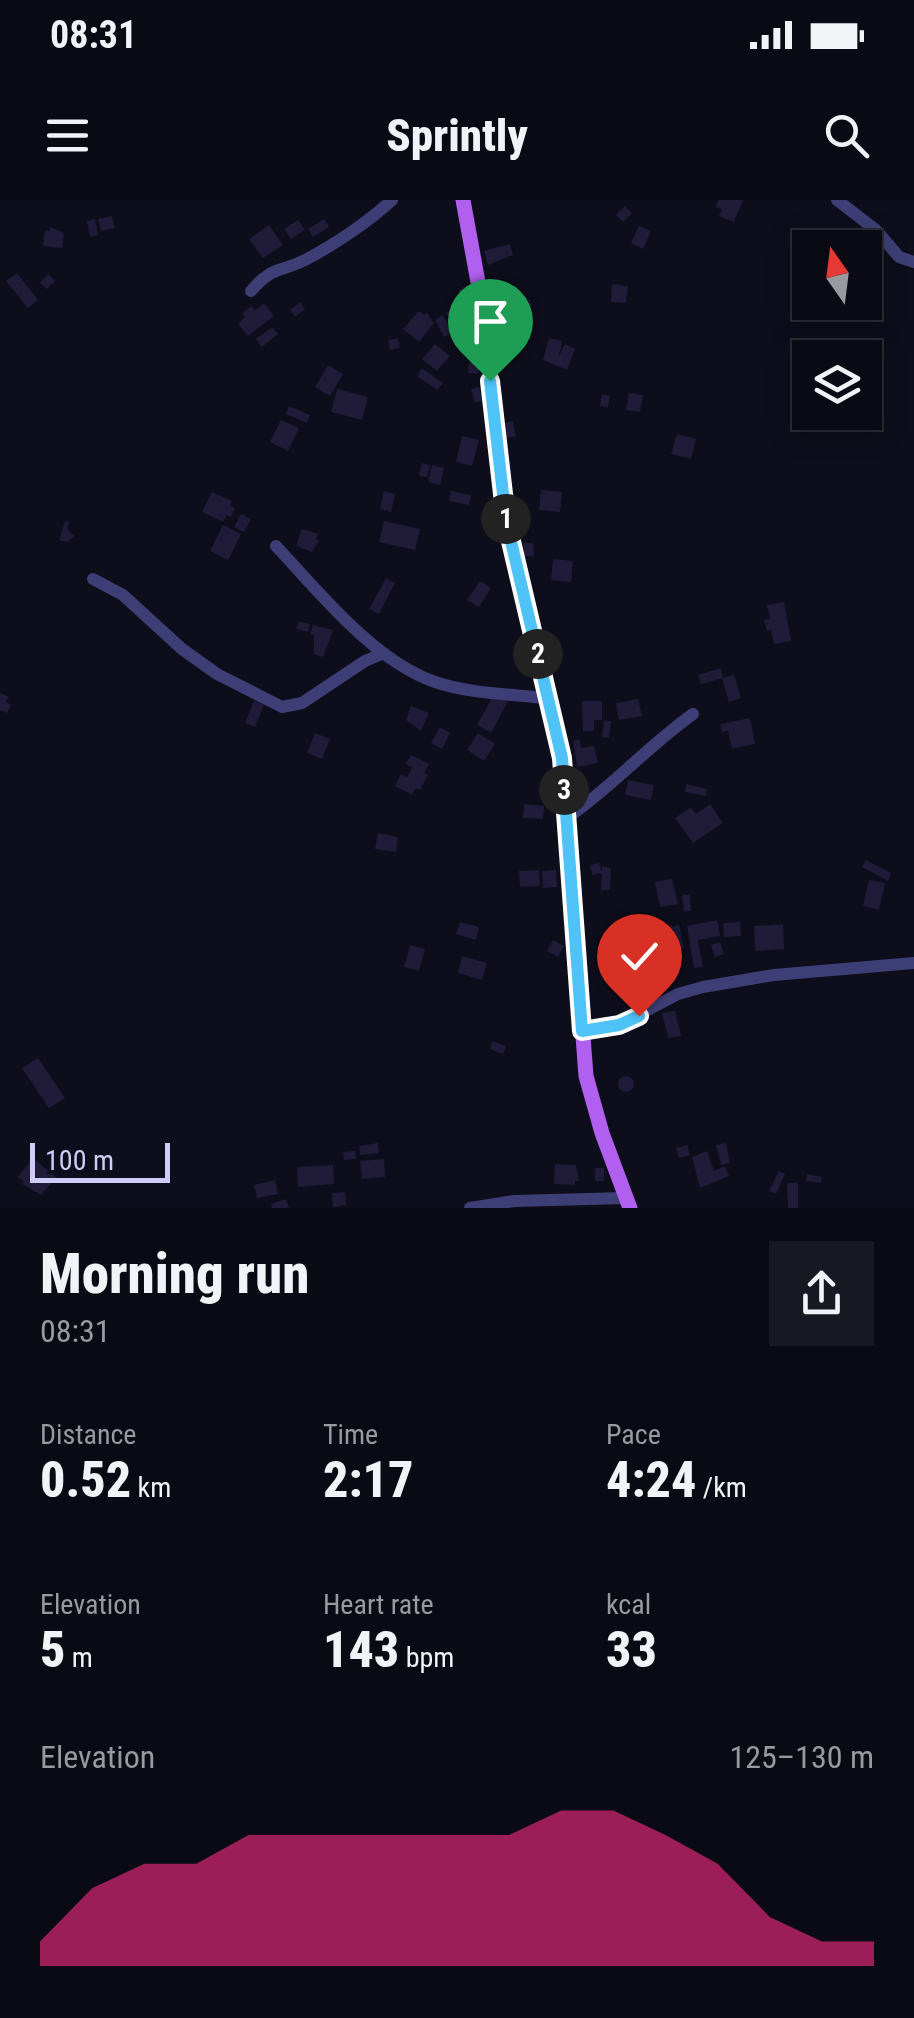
<!DOCTYPE html>
<html lang="en">
<head>
<meta charset="utf-8">
<style>
  :root { --surface:#0a0a14; --page:#181822; --text:#f1f3f6; --muted:#999aa0; --line:#2a2b34; --accent:#db2777 }
  body { margin:0; font-family:"Roboto Condensed",sans-serif; background:var(--page); color:var(--text); height:100vh; display:flex; flex-direction:column; font-size:38px; white-space:nowrap }
  * { box-sizing:border-box; margin:0 }
  p { font-size:32px; color:var(--muted) }
  .icon { flex:none; width:55px; height:55px; fill:none; stroke:currentColor; stroke-width:2; stroke-linecap:round; stroke-linejoin:round }
  .map { position:relative; height:1008px; overflow:hidden }
  .drawer { display:flex; flex-direction:column; background:var(--surface); flex:1 }
  .drawer>* { flex:none }
  .needle { width:65px; rotate:346deg }
  .controls { position:absolute; left:792px; top:30px; display:grid; gap:20px }
  .controls a { display:grid; place-items:center; width:90px; height:90px; border-radius:0px; background:var(--surface); box-shadow:0 5px 25px #0003,0 0 0 2px var(--line); font-size:50px }
  .scale { position:absolute; left:30px; bottom:25px; width:140px; box-sizing:border-box; padding-left:10px; border:5px solid #cfccf9; border-top:0; font-size:28px; line-height:35px; white-space:nowrap; color:#cfccf9; -webkit-text-stroke:8px #0e0d1b; paint-order:stroke }
  .pin { position:absolute; display:grid; place-items:center; width:85px; height:85px; color:#fff; margin:-102px -42px; border-radius:50% 50% 50% 0; rotate:-45deg; box-shadow:0 0 10px #0007 }
  .pin .icon { rotate:45deg }
  .km { position:absolute; width:50px; height:50px; margin:-25px; border-radius:50%; background:#222; color:#fff; font-size:28px; line-height:50px; text-align:center }
  .round { display:grid; place-items:center; flex:none; width:105px; height:105px; border-radius:0px; background:var(--page) }
  .summary { display:flex; align-items:center; justify-content:space-between; height:170px; padding:0 40px }
  h1 { font-size:55px; font-weight:800; line-height:75px }
  .figures { display:grid; grid-template-columns:repeat(3,1fr); gap:15px; height:170px; padding:10px 40px }
  .figures div { display:grid; align-content:center }
  .figures b { font-size:50px; font-weight:800 }
  .figures small { font-size:28px; font-weight:400 }
  .figures p { font-size:28px }
  .chart { height:280px; padding:20px 40px }
  .chart p { display:flex; justify-content:space-between }
  .chart svg { width:100%; height:180px; margin-top:10px; fill:var(--accent); opacity:.7 }
  .status { display:flex; justify-content:space-between; align-items:center; height:70px; padding:0 50px; background:var(--surface); direction:ltr }
  .status svg { height:28px; fill:currentColor }
  header { display:flex; justify-content:space-between; align-items:center; height:130px; padding:0 40px; background:var(--surface); font-size:45px; font-weight:800 }
  .map>svg:first-child { display:block }
  .building { fill:#1f1b39 }
  .lines { fill:none; stroke-linecap:round; stroke-linejoin:round }
  .minor { stroke:#3d3e75; stroke-width:12 }
  .major { stroke:#b05fee; stroke-width:15 }
  .route-casing { stroke:#fff; stroke-width:20 }
  .route { stroke:#4fc3f7; stroke-width:12 }
</style>
</head>
<body>
<div class="status"><b>08:31</b><svg viewBox="0 0 49 12"><path d="M0 12V9h3v3zM5 12V6h3v6zM10 12V3h3v9zM15 12V0h3v12zM26 1h20v11H26zM47 4h2v5h-2z"/></svg></div>
<header><svg class="icon" aria-label="menu" viewBox="0 0 24 24"><path d="M4 6h16M4 12h16M4 18h16"/></svg>Sprintly<svg class="icon" aria-label="search" viewBox="0 0 24 24"><circle cx="10" cy="10" r="6"/><path d="M15 15l6 6"/></svg></header>
<div class="map">
<svg width="914" height="1008" viewBox="0 0 914 1008">
  <rect width="100%" height="100%" fill="#0e0d1b"/>
  <path class="building" d="M718,0H743L734,22L719,16L722,9L716,7Z
    M625,6L632,13L623,22L616,15Z
    M112,16L115,28L101,31L98,19Z
    M95,19L98,35L90,37L87,21Z
    M324,19L329,27L313,37L308,29Z
    M298,20L305,30L291,39L284,29Z
    M269,25L283,45L263,58L249,39Z
    M639,26L651,31L643,49L631,43Z
    M50,27L64,33L62,48L43,46L45,30L49,31Z
    M510,44L513,55L488,65L484,51Z
    M17,73L38,100L28,108L6,81Z
    M48,74L55,81L47,89L40,83Z
    M806,82L810,85V102H830L833,106L823,117L802,99L807,93L801,87Z
    M507,83L508,91L493,93L492,85Z
    M612,84L628,86L626,103L611,102Z
    M465,86L471,98L464,102L458,90Z
    M518,100H531V122H518Z
    M300,102L305,109L295,117L290,110Z
    M264,103L274,116L248,136L238,124L245,117L242,114L251,106L255,110Z
    M460,105L470,126L456,132L446,112Z
    M419,111L424,115L426,112L434,123L419,142L403,129Z
    M443,115L453,132L444,137L435,120Z
    M272,127L278,134L262,147L256,139Z
    M398,138L400,148L390,150L388,140Z
    M549,138L562,141L559,156L565,144L575,149L567,170L543,160Z
    M435,144L450,156L437,171L422,159Z
    M469,161L479,162L478,174L468,173Z
    M328,165L343,174L330,196L315,187Z
    M422,168L443,183L437,190L417,176Z
    M479,187L482,201L475,203L471,189Z
    M337,189L368,197L362,220L331,212Z
    M629,193L643,195L640,212L626,210Z
    M602,194L610,196L608,207L600,206Z
    M289,206L310,215L307,223L286,214Z
    M281,220L299,228L288,251L270,242Z
    M513,221L516,236L507,238L504,223Z
    M677,234L696,239L691,259L671,254Z
    M462,236L479,240L472,266L456,262Z
    M422,263L430,265L427,277L419,276Z
    M432,265L444,268L440,285L428,282Z
    M541,290L562,292L560,312L539,310Z
    M384,291L395,294L391,312L380,309Z
    M451,291L471,295L469,305L449,301Z
    M212,292L232,301L230,305L235,308L231,317L226,315L223,322L202,312Z
    M241,314L251,319L244,332L234,327Z
    M65,321L69,322L67,329L74,336L68,342L59,340Z
    M384,321L420,329L415,350L379,342Z
    M223,325L241,334L228,360L210,351Z
    M302,329L318,334L316,339L319,340L312,352L296,346Z
    M523,343H533L534,356H524Z
    M553,359L573,361L571,382L551,380Z
    M386,378L395,383L379,414L369,409Z
    M480,381L491,388L479,407L467,400Z
    M784,402L791,441L774,444L771,430L767,431L764,420L770,419L767,405Z
    M299,421L310,424L308,432L296,429Z
    M313,425L333,430L323,457L314,454V435L310,434Z
    M721,468L723,478L701,484L698,475Z
    M734,475L741,498L729,502L722,478Z
    M0,493L9,497L6,502L11,505L7,513L0,510Z
    M494,494L508,501L491,533L477,525Z
    M638,499L642,516L619,520L616,503Z
    M254,501L264,505L255,527L245,523Z
    M582,501H602V520H594V531H583Z
    M411,506L429,513L421,531L406,520Z
    M750,518L755,544L732,549L728,531L722,532L720,524Z
    M604,520L611,521L609,538L602,537Z
    M440,527L450,533L442,549L431,543Z
    M315,533L330,539L322,559L307,553Z
    M478,533L495,544L484,561L467,550Z
    M579,539L581,548L594,546L598,563L577,567L573,541Z
    M411,555L429,564L424,573L428,575L420,590L416,588L412,595L395,586L401,574L407,577L412,568L406,564Z
    M628,580L654,585L651,600L625,595Z
    M686,584L707,589L706,596L685,592Z
    M524,604L544,606L543,619L523,618Z
    M710,604L723,623L693,643L675,618L691,607L696,614Z
    M378,633L398,637L396,652L375,649Z
    M866,660L891,673L888,681L862,667Z
    M599,663L602,673L592,675L590,665Z
    M602,667L611,668L610,690H601Z
    M539,670L540,686L520,687L519,671Z
    M556,670L557,687L543,688L542,671Z
    M672,679L678,704L660,707L655,682Z
    M869,680L885,683L879,710L863,706Z
    M682,695H690L691,711L684,712Z
    M717,720L720,736L698,740L703,767L694,768L687,726Z
    M460,722L479,727L476,740L456,734Z
    M740,722L741,736L724,737L723,723Z
    M783,724L784,749L755,751L754,726Z
    M679,725L684,748L664,752L660,729Z
    M553,740L564,746L558,757L547,751Z
    M720,742L724,754L715,757L711,745Z
    M630,744L636,771L618,775L611,748Z
    M410,745L425,749L419,771L404,767Z
    M462,756L487,763L482,780L458,773Z
    M675,811L681,836L668,838L662,813Z
    M492,841L506,846L503,854L490,849Z
    M38,858L65,898L49,908L22,868Z
    M618 884a8 8 0 1 1 16 0a8 8 0 1 1-16 0Z
    M378,943L379,953L360,955L359,946Z
    M726,943L730,963L721,965L716,945Z
    M687,945L690,955L679,958L676,948Z
    M355,951L356,959L344,960L343,952Z
    M707,951L714,971L725,966L729,976L700,988L692,957Z
    M33,958L56,977L41,995L22,984L24,982L18,977Z
    M384,959L385,977L362,979L360,961Z
    M555,964L576,965L579,981H575V985L554,984Z
    M333,965L334,984L298,987L297,967Z
    M595,968H604V981H595Z
    M779,971L785,974L776,994L769,991Z
    M807,974L822,977L821,983L806,981Z
    M275,980L278,994L257,998L254,985Z
    M787,983H798V1008H788Z
    M345,992L346,1005L333,1007L332,993Z
    M286,999L289,1008H272L271,1004Z"/>
  <g class="lines">
    <path class="minor" d="M837,0L876,30L899,57L914,62
      M251,91C272,66 279,73 305,60C334,45 368,22 392,0
      M276,346C319,392 374,461 435,482C470,494 514,494 551,499
      M93,379L123,395L182,449L217,474L282,507L302,503L365,461L384,453
      M567,618C612,587 648,546 693,514
      M582,831L619,825L678,794L703,787L774,775L914,763
      M470,1008L514,1001L625,998"/>
    <path class="major" d="M463,0L484,115L506,320L562,558L586,876L602,933L630,1008"/>
  </g>
  <g class="lines">
    <defs>
      <path id="route" d="M490,181L506,320L562,558L582,831L619,825L639,816"/>
    </defs>
    <use href="#route" class="route-casing"/>
    <use href="#route" class="route"/>
  </g>
</svg>
<div class="controls">
<a><svg class="needle" viewBox="-14 -14 28 28"><path d="M0-13l5 13h-10z" fill="#e53935"/><path d="M0 13l5-13h-10z" fill="#999aa0"/></svg></a>
<a><svg class="icon" aria-label="layers" viewBox="0 0 24 24"><path d="M12 4l9 5-9 5-9-5zM3 14l9 5 9-5"/></svg></a>
</div>
<div class="scale">100 m</div>
<div class="pin" style="left:490px;top:181px;background:#1e9e55"><svg class="icon" aria-label="arrive" viewBox="0 0 24 24"><path d="M6 21V4h12l-3 4 3 4H6"/></svg></div>
<div class="pin" style="left:639px;top:816px;background:#d93025"><svg class="icon" aria-label="check" viewBox="0 0 24 24"><path d="M5 12l5 5 9-10"/></svg></div>
<b class="km" style="left:506px;top:319px">1</b>
<b class="km" style="left:538px;top:454px">2</b>
<b class="km" style="left:564px;top:590px">3</b>
</div>
<section class="drawer">
<div class="summary"><div><h1>Morning run</h1><p>08:31</p></div><a class="round"><svg class="icon" aria-label="share" viewBox="0 0 24 24"><path d="M12 15V3M7 8l5-5 5 5M5 13v7h14v-7"/></svg></a></div>
<div class="figures">
<div><p>Distance</p><b>0.52<small> km</small></b></div>
<div><p>Time</p><b>2:17</b></div>
<div><p>Pace</p><b>4:24<small> /km</small></b></div>
</div>
<div class="figures">
<div><p>Elevation</p><b>5<small> m</small></b></div>
<div><p>Heart rate</p><b>143<small> bpm</small></b></div>
<div><p>kcal</p><b>33</b></div>
</div>
<div class="chart"><p><span>Elevation</span>125–130 m</p>
<svg viewBox="0 0 160 44" preserveAspectRatio="none"><path d="M0 44V38L10 25L20 19L30 19L40 12L50 12L60 12L70 12L80 12L90 12L100 6L110 6L120 12L130 19L140 32L150 38L160 38V44z"/></svg>
</div>
</section>
</body>
</html>
